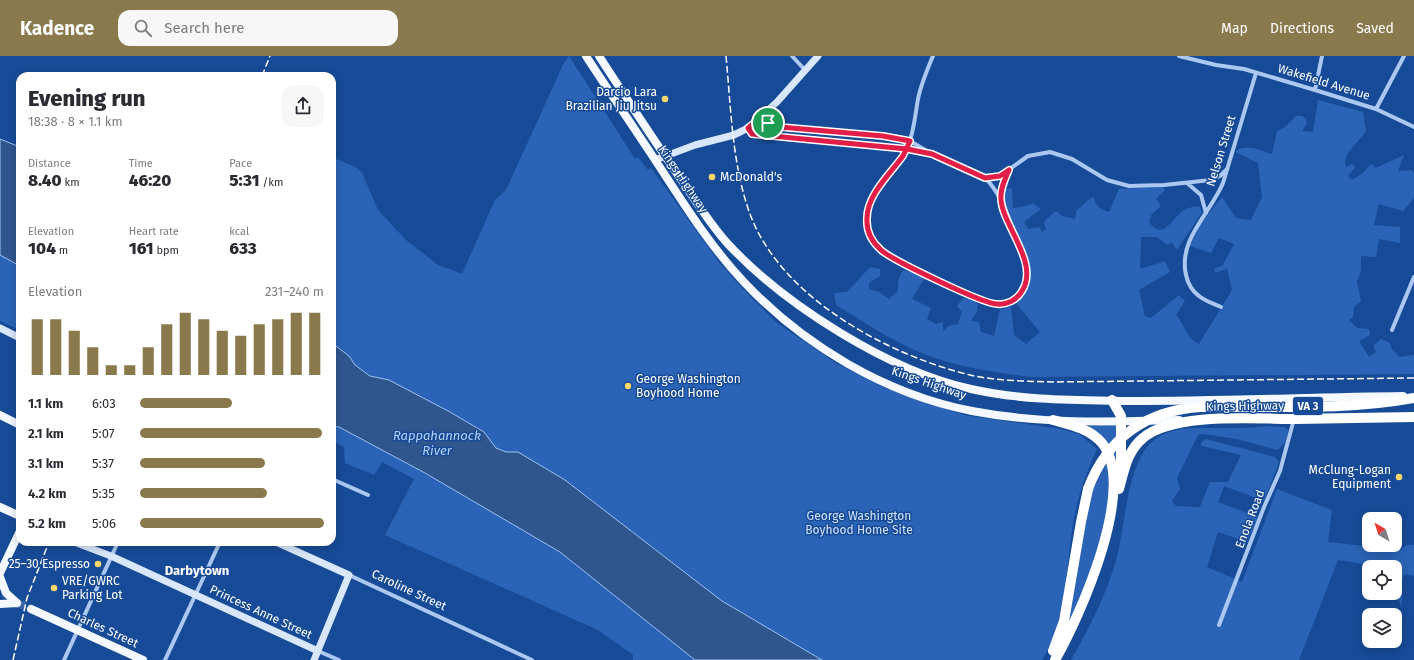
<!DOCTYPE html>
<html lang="en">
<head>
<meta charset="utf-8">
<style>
  :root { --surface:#fff; --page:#f7f7f7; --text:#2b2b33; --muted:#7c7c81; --accent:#8a794c }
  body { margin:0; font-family:"Fira Sans",sans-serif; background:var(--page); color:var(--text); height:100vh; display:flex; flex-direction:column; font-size:15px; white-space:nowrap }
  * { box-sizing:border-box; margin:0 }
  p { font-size:13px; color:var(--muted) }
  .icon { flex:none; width:22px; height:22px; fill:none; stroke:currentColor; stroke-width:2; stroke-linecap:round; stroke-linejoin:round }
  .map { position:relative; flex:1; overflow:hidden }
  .drawer { position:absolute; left:16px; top:16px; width:320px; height:474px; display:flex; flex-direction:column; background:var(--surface); border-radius:12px; box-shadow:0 2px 10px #0003 }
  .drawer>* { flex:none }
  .needle { width:26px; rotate:321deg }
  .buttons { position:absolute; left:1362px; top:456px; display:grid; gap:8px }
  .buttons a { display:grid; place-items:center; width:40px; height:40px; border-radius:8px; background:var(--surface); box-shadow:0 2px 10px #0003; font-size:20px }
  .pin { position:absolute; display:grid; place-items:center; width:34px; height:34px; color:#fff; margin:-17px; border:2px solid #fff; border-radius:50%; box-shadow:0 1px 4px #0007 }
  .round { display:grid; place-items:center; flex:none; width:42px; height:42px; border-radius:12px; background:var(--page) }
  .overview { display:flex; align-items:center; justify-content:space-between; height:68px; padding:0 12px }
  h1 { font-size:22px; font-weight:800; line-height:30px }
  .figures { display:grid; grid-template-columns:repeat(3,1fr); gap:6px; height:68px; padding:4px 12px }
  .figures div { display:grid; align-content:center }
  .figures b { font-size:17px; font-weight:800 }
  .figures small { font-size:11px; font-weight:400 }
  .figures p { font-size:11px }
  .chart { height:112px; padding:8px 12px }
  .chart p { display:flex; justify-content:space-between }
  .chart svg { width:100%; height:72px; margin-top:4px; stroke:var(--accent); stroke-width:6 }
  ul { padding:0 12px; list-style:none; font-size:13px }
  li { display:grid; grid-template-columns:64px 48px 1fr; align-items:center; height:30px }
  li i { height:10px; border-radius:5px; background:var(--accent) }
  header { display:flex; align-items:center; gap:24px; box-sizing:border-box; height:56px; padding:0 20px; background:var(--accent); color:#fff }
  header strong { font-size:19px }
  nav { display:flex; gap:22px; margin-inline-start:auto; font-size:14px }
  .search { width:280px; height:36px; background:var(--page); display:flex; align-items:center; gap:10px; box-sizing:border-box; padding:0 14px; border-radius:12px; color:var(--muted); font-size:15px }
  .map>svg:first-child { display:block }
  .green { fill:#2b64b6 }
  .water { fill:#30568e; stroke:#9dc2f4 }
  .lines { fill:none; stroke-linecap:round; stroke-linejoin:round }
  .primary-tunnel { stroke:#3a66a7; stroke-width:8; stroke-dasharray:8 4; stroke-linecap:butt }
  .street { stroke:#aac8f1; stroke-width:4 }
  .secondary { stroke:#d9e7fc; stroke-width:7 }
  .primary { stroke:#f4f8ff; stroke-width:8 }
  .highway { stroke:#fff; stroke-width:10 }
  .rail { stroke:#fff; stroke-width:1.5; stroke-dasharray:7 3; stroke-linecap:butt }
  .highway-bridge { stroke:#fff; stroke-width:10 }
  .route-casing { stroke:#fff; stroke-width:8 }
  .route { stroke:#e11d48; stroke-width:5 }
  .poi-dot { fill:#ffd96a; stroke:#174b97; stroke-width:1.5 }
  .labels { text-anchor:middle; stroke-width:3; stroke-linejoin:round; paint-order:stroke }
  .shield { fill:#174b97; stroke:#b9c9e0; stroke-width:1 }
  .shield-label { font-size:11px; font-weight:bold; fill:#fff }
  .street-label { font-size:12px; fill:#fff; stroke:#174b97 }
  .poi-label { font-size:12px; fill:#fff; stroke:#174b97; text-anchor:end }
  .park-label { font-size:12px; fill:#d1e3fc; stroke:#174b97 }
  .water-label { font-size:13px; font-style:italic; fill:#b6d2f8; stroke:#174b97 }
  .neighbourhood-label { font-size:13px; font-weight:bold; fill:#fff; stroke:#174b97 }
</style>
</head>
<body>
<header>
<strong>Kadence</strong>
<div class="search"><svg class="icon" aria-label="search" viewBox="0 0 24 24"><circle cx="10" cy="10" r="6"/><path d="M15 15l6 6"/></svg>Search here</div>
<nav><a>Map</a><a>Directions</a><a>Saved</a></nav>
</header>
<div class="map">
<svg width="1414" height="604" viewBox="0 0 1414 604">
  <rect width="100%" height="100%" fill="#174b97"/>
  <path class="green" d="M569,0L635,103L638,101L648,114L651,112L718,205L740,230L777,267L839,309L885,332L964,359L1060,373L1079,378L1097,393C1085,419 1076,445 1072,474C1066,515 1065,568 1042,604H822L722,545L565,424L518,396H506L496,392L389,324L370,320L355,309L349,300L332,287V101L357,112L362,117L378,154L406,184L438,209L462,218L495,144L506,134L563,9Z
    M1318,44L1363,56L1366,74C1361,86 1341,97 1346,111L1352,108L1355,110L1354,113L1348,120L1352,124L1363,117L1371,108L1376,112L1404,99L1398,115L1412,114L1414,117V142L1403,155L1379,148L1374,169L1400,171V187L1379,183L1376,201L1361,200V214L1357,226L1361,245L1354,251L1353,261L1349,264L1357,272L1369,273L1370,279L1359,285L1369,301L1376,296L1373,290L1381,283L1390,287L1392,293L1399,301L1414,299V318L1031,321C1000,317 969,313 938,303C902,292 869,269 836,249L834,237L847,236L870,211L880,213V220L869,227V233L879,236L889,243L898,235C898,227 898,220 904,214L925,221L912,243L931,252L927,263L936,268L943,266V276L948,270L958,268L962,256L957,250L963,242C970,243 973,243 978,249L977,255L971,265L979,266L981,276L994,280L1000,253L1011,251L1014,279L1026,288L1040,276L1015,246L1027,231L1028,208L1003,145V134L1012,132L1013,152L1026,150L1033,147L1041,153L1024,166L1028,173L1039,171L1042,176L1046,173L1044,166L1054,156H1058L1062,160L1075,163L1076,155C1082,151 1087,143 1094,141C1096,151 1100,153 1109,156L1119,133L1163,131L1165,134L1156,143L1161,150L1151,159L1149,166C1162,185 1172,164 1181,156C1186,152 1192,151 1199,150L1202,156L1177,194L1172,187L1167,189L1157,181H1141L1140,213L1165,205L1170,216L1139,234L1145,260L1151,262L1179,239L1185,245L1176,259C1186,270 1185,281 1199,288L1232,234L1227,213L1215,217L1214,213L1223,209L1234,188L1219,182L1211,197L1190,190L1201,167L1222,141L1236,162L1251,164L1262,141L1258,107L1235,96C1245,86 1261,95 1272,98L1277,75L1285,71L1296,60H1302L1306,63L1307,67L1302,75L1313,76Z
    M0,199L20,210V261L18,265L20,266V274L0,265Z
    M1118,369L1117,414L1086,370Z
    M332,370L339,371L425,417L560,496L695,604H633V599L598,574L385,479L414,423L382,406L374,419L345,407L344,391L332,385Z
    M1267,370L1284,371L1288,374L1286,385L1278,394L1237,383L1203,378L1198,379L1177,422L1180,433L1172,445L1176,450L1200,451L1210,426H1228L1241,399L1202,390L1200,387L1206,383L1275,401L1279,406L1264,445L1224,430L1218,446L1258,461L1247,486L1218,476L1207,511L1242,526L1277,433L1332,454L1328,486L1400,494L1407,489H1414V520L1405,518L1402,523V551L1395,536V511H1382L1338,504L1299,604H1071C1088,575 1104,543 1114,511C1127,474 1124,397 1162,379C1185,368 1213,373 1237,372C1247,372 1257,371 1267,370Z
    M1107,406C1116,465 1087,525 1065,578L1092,434Z"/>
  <path class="water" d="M0,83L20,91V210L0,199Z
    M332,287L349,300L355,309L370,320L389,324L450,356L484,376L496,392L506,396H518L565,424L722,545L822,604H695L560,496L425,417L339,371L332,370Z"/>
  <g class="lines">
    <path class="primary-tunnel" d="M17,547L31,553"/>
    <path class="street" d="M792,0L805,14
      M933,0C927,14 921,28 918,43C915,60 914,77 907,93C895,116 867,135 867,163C866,175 873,186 882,195C895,206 915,212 930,220C953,231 1003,266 1022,235C1031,221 1025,203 1019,189C1009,166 1003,139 985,122
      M1179,0L1216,9L1244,13L1315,34L1376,53L1414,71
      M1315,34L1322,0
      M1376,53L1404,0
      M762,61L767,67L775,70L897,82L910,85L932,98L985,122L1000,120L1028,100L1050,96L1072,103L1107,124L1129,130L1164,129L1211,124L1220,120L1226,114
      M748,72L752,78L907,93L928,97
      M1187,127L1201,139L1206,157
      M1001,142L1009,114
      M1221,251C1214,248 1205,245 1199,240C1192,235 1188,228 1186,219C1178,183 1210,158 1223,127L1256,17
      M1392,274L1414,221
      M332,423L368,439
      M349,519L532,604
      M1219,569L1264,451L1280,415L1294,363
      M318,595L339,604
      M64,604L118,486
      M165,604L220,486"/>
    <path class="secondary" d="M655,104L695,89L734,79L748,72L777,46L818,0
      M0,272L20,282
      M74,486L111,500L318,595
      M276,486L349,519L314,604"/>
    <path class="primary" d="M586,0C612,40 639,79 665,119C689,156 713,193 743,225C803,289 885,338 972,355C1040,368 1110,366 1179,364
      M599,0C625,40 651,80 678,119C694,142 709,167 728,188C785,249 889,315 971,333C1024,345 1078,344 1132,345C1222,345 1313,341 1403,340
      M0,359L20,369
      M0,451L20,460
      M0,517L20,475
      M0,521L6,537L17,547
      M0,548L17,547
      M31,553L143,604"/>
    <path class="highway" d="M1112,344L1121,360V413
      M1201,351C1272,350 1344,355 1414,342
      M1053,364C1071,369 1089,372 1102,387C1138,432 1080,560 1055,604
      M1119,433C1124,415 1127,395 1143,382C1173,356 1256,363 1295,363C1335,362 1374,362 1414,361
      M1053,595L1064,565L1081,466L1088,433"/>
    <path class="rail" d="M726,0C731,52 732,109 750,158C781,242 888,299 970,319C996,325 1024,325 1051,326L1414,322
      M262,20L270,0
      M13,604L27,542L49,486"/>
    <path class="highway-bridge" d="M1088,433C1107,382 1147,354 1201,351"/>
  </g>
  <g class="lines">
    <defs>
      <path id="route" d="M768,67L762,61L748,72L752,78L907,93L932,98L985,122L1000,120L1009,114C1005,123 1000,133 1001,143C1002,169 1040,207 1022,235C1017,244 1007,249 997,248C983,248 892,204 881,194C872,186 866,175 867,162C867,139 890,118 903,100L910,85L883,80L780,71L768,67"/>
    </defs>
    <use href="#route" class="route-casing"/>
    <use href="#route" class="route"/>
  </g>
  <g class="poi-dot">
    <circle cx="665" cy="43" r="4"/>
    <circle cx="712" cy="121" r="4"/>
    <circle cx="628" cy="330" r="4"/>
    <circle cx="1399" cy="421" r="4"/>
    <circle cx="98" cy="508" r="4"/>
    <circle cx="54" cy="532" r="4"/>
  </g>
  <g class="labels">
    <rect class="shield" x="1293" y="341" width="30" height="18" rx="3"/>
    <g class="shield-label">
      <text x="1308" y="354">VA 3</text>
    </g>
    <g class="street-label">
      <text transform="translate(1324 26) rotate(17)" y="4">Wakefield Avenue</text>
      <text transform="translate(1221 95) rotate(-73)" y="4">Nelson Street</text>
      <text transform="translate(683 123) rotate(56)" y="4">Kings Highway</text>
      <text transform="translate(929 327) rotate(19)" y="4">Kings Highway</text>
      <text transform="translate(1245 350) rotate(-1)" y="4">Kings Highway</text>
      <text transform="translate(1250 463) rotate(-69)" y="4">Enola Road</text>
      <text transform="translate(409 534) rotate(25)" y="4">Caroline Street</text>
      <text transform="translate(261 556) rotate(25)" y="4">Princess Anne Street</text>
      <text transform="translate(103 572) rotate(25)" y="4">Charles Street</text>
    </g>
    <g class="poi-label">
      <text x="657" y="40">Darcio Lara<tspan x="657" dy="14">Brazilian Jiu Jitsu</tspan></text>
      <text x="720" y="125" text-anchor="start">McDonald's</text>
      <text x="636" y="327" text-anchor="start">George Washington<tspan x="636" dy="14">Boyhood Home</tspan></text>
      <text x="1391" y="418">McClung-Logan<tspan x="1391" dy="14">Equipment</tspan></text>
      <text x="90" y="512">25–30 Espresso</text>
      <text x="62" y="529" text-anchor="start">VRE/GWRC<tspan x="62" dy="14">Parking Lot</tspan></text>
    </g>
    <g class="park-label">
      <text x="859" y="464">George Washington<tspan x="859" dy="14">Boyhood Home Site</tspan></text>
    </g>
    <g class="water-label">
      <text x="437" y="384">Rappahannock<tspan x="437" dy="15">River</tspan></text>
    </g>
    <g class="neighbourhood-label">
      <text x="197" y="519">Darbytown</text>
    </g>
  </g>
</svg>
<div class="buttons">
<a><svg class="needle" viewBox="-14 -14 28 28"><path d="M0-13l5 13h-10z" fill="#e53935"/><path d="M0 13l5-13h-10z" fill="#7c7c81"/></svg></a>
<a><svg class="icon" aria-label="locate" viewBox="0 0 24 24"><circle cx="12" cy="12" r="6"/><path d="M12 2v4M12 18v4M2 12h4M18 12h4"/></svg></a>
<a><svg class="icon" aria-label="layers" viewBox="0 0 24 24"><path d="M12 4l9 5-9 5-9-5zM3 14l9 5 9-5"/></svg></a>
</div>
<div class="pin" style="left:768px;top:67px;background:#1e9e55"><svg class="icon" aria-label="arrive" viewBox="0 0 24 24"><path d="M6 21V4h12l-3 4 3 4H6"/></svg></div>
<section class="drawer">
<div class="overview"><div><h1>Evening run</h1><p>18:38 · 8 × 1.1 km</p></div><a class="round"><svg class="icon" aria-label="share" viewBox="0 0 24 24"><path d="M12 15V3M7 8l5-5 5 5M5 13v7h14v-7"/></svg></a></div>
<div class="figures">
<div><p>Distance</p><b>8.40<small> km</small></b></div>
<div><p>Time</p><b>46:20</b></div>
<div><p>Pace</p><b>5:31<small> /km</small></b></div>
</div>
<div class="figures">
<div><p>Elevation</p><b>104<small> m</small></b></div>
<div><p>Heart rate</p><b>161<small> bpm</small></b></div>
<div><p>kcal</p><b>633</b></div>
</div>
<div class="chart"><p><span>Elevation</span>231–240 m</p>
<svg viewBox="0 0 160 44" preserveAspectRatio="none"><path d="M5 44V10M15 44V10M25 44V17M35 44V27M45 44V38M55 44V38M65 44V27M75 44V13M85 44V6M95 44V10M105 44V17M115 44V20M125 44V13M135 44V10M145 44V6M155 44V6"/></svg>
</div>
<ul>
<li><b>1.1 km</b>6:03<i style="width:50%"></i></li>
<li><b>2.1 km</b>5:07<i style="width:99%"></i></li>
<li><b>3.1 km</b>5:37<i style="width:68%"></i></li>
<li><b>4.2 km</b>5:35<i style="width:69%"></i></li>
<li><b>5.2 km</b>5:06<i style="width:100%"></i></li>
</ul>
</section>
</div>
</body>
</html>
